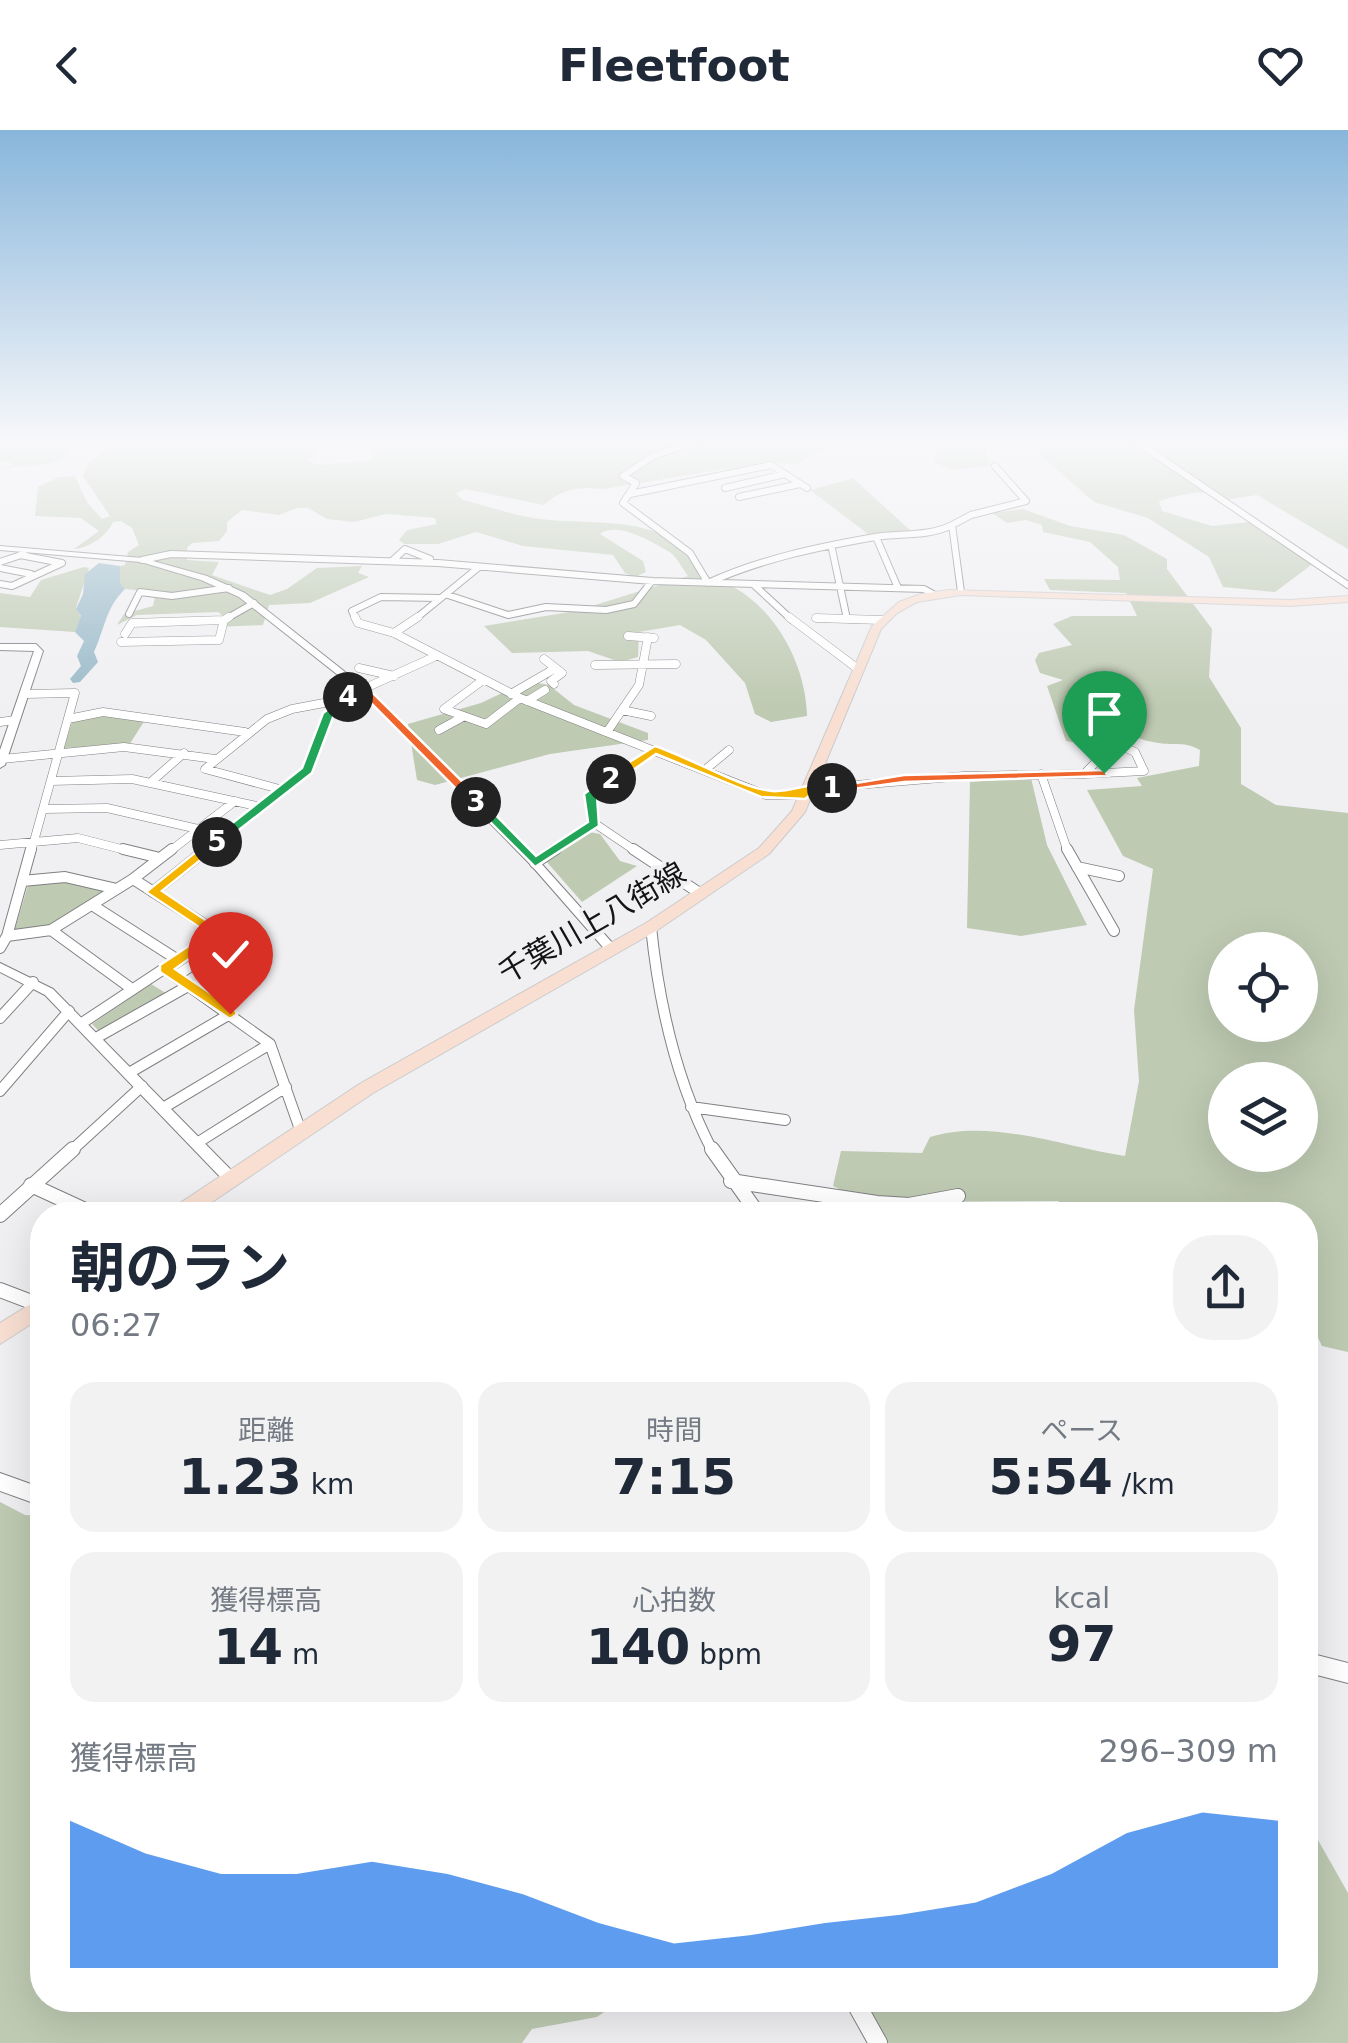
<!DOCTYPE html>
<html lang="ja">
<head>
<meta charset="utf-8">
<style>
  :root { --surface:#fff; --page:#f2f2f3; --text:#1f2937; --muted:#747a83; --accent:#1a73e8 }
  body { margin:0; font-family:"DejaVu Sans","Noto Sans JP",sans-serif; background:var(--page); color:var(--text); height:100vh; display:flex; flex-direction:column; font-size:38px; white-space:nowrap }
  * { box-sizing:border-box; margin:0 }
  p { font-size:32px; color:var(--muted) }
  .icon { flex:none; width:55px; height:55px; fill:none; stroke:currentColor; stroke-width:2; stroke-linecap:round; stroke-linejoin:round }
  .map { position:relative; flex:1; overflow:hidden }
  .drawer { position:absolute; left:30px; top:1072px; width:1288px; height:810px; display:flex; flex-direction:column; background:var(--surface); border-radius:40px; box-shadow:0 10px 40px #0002 }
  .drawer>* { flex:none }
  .buttons { position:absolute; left:1208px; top:802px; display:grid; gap:20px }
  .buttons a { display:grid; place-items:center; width:110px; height:110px; border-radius:50%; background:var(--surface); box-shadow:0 10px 40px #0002; font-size:50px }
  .pin { position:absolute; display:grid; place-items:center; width:85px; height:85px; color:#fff; margin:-102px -42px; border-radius:50% 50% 50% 0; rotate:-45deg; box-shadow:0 0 10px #0007 }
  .pin .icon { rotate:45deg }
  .km { position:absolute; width:50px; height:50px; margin:-25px; border-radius:50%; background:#222; color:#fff; font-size:28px; line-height:50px; text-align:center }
  .round { display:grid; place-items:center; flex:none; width:105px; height:105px; border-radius:40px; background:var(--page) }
  .headline { display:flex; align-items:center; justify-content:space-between; height:170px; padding:0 40px }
  h1 { font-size:55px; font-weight:700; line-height:75px }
  .stats { display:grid; grid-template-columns:repeat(3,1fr); gap:15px; height:170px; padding:10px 40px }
  .stats div { display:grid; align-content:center; border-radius:25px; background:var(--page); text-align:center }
  .stats b { font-size:50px; font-weight:700 }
  .stats small { font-size:28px; font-weight:400 }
  .stats p { font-size:28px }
  .chart { height:280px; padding:20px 40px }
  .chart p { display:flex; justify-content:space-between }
  .chart svg { width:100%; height:180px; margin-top:10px; fill:var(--accent); opacity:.7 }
  header { display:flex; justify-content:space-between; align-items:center; height:130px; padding:0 40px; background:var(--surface); font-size:45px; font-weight:700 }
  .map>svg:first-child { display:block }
  .green { fill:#becab2; fill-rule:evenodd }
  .water { fill:#99bac8 }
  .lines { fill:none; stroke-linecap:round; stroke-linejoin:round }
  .minor-far4-casing { stroke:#808083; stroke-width:8 }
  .minor-far3-casing { stroke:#808083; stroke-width:9 }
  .minor-far2-casing { stroke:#808083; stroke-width:12 }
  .minor-far1-casing { stroke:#808083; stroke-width:16 }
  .minor-casing { stroke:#808083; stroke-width:20 }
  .tertiary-casing { stroke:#808083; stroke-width:2 }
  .primary-casing { stroke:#cbcbcc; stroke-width:2 }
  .minor-far4 { stroke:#fff; stroke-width:6 }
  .minor-far3 { stroke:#fff; stroke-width:8 }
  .minor-far2 { stroke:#fff; stroke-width:10 }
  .minor-far1 { stroke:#fff; stroke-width:14 }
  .minor { stroke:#fff; stroke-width:18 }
  .tertiary { fill:#fff; fill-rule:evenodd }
  .primary { fill:#f8dfd2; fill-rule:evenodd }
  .split-1 { fill:#f0652b; stroke:#fff; stroke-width:2.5 }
  .split-2 { fill:#f5b400; stroke:#fff; stroke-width:2.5 }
  .split-3 { fill:#22a559; stroke:#fff; stroke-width:2.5 }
  .split-4 { fill:#f0652b; stroke:#fff; stroke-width:2.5 }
  .split-5 { fill:#22a559; stroke:#fff; stroke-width:2.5 }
  .split-6 { fill:#f5b400; stroke:#fff; stroke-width:2.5 }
  .labels { text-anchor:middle; stroke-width:8; stroke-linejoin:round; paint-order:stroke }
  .street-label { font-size:30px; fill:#141415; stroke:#f0f0f3 }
</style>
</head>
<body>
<header><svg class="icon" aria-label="back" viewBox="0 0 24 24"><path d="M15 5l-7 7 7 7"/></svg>Fleetfoot<svg class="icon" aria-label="heart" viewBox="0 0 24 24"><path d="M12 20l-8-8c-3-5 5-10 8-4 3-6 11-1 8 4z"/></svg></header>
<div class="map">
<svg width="1348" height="1913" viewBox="0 0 1348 1913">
  <rect width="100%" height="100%" fill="#f0f0f3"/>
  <path class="green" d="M0,310H89L53,333L0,339L15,334L0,330Z
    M118,310H331L308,331L320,335L373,330L374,310H861L834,314L797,334L767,332L604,359C580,357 562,358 544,375L465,359L456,363L463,370C488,376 514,386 540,389C592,396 679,381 699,446C763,454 806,526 807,586L771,592L755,584L745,553L706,510L680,495L639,502L638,527L620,532L588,521L512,523L484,496L576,481L688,446C682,439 677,426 668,421C651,411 617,391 600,404L643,431L646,442L635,447L625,443L613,425L523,416L476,402L438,414H404L399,410L407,400L437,394L435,388L386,384L354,392L327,389L308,378H297L279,385L242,380L227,392V401L219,411L192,413L187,418V430L219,432L212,445L270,465L287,459L317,438L362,436L358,443L369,447L310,473L269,475L263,495L217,497L223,486L218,482L137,485L117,495L124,484L153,476L156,462L125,459L120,453V436L125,435L128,422L139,415L132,398L121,391L113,392C107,406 89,418 74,419L99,401L81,388L35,386L38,357L59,347L75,346L87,372L102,389L110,386L83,346L87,335Z
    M926,310H983L990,336L952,340L934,332L938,318Z
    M1047,310H1185L1206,317L1217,314L1214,310H1348V419L1257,365L1226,370C1204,356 1183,365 1159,371L1162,381L1212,396L1249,392L1314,433L1275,462L1223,457L1209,427L1148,388L1094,372L1038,323Z
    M853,348L912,402L872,407L810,360Z
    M1023,379L1070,396L1124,405L1167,429V439L1212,499L1209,547L1241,598V654L1276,675L1348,683V1222L1322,1216L1305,1181V1085H1072L1058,1071L867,1072L833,1056L841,1021L922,1023L930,1007C992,988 1063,1017 1125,1026L1139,951L1134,880L1153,739L1123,726L1087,660L1142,656L1137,648L1199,636L1200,620C1184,611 1176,616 1159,613C1142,611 1126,604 1111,596L1079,613L1066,611L1047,556L1063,550L1040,543L1035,530L1039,523L1072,515L1053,494L1072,486H1137L1126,463L1050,460L1044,449L1120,450L1118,437L1090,412L1043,402L1042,395L1026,390L1007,393L992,383ZM1225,820H1300V895H1225ZM1225,950H1300V1025H1225Z
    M84,437L89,438L76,478L81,487L75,502L0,497V463L30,467L41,450Z
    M527,551L549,555L574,575L648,603V610L550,624L435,655L417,650L408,594L481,573Z
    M103,584L145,590L129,615L64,618L72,592Z
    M1031,648L1047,715L1087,795L1021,806L967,798L970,652Z
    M589,702L600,704L620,731L637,736L582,772L546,731Z
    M63,750L105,759V762L47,798L15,799L28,755Z
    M151,854L169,865L99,901L92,894Z
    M0,1372L25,1385L42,1386V1870H621L597,1887L532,1899L522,1913H0Z
    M1305,1687L1348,1763V1913H873L846,1870H1305Z"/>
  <path class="water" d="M99,433L120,436V453L125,459C106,477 105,498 94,522L98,532L80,552L73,553L70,549L81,536L77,526L84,511L75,502L81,486L76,479L83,464L85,444Z"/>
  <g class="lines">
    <defs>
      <path id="minor-far4" d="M700,310L653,326L623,346L636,353L623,373L690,423L708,453C760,429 818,417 875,407C900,403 929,407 952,395
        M1134,310L1348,455
        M725,358L785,344
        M630,364L771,335L807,358
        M739,367L800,354
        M876,407L898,458
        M832,419L847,489
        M142,430L171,424L438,433L652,451L924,459L933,464
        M392,431L405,419L430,429
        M0,432L24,424
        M0,438L31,444
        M0,454L12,456L62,433L20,425
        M753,454L792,490
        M961,462L952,395L971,385L1026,371L995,336
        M448,465L508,485L546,477L606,480L634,474L652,451
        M129,484L140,462L172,466L229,458
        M816,488L879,490
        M224,490L254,473
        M356,490L352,481L381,467L440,468
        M414,490L479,437"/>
      <path id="minor-far3" d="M355,487L358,493L394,503L520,568L766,665H805
        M789,487L858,539
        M816,488L882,490
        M394,503L418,487
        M125,504L132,493L224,490
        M628,506L654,508
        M121,512L219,510L224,490L229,487
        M544,529L562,543L551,551L554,554
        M595,535L676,534
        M359,538L394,546
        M483,550L444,579L486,594L520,568
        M24,564L75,563L31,722
        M511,564L554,539
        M527,571L545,560
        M622,580L651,586
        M68,589L103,582L245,602
        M0,592L15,590
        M439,600L461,588
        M607,602L639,555L648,507
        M1115,613L1135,622L1144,641L1084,644Z
        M2,629L124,617L215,629
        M706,639L729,620
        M1041,644L1068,722
        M51,651L132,649L261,677
        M151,652L184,623
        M808,659L964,646L1084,644
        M283,660L205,639L267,589L292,579L340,570
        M44,679L107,678L198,699
        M594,693L637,722
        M0,715L78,708L133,722
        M169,722L235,671
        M204,722L307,640L332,579L372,555L434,527
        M552,722L594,693L590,664L655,620"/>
      <path id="minor-far2" d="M123,719L160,728
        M633,719L701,764
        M1067,719L1114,801
        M535,733L556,719
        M1077,737L1119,746
        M22,751L65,747L117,759
        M153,762L207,719
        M92,775L178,830
        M651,797C659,875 676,952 713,1022
        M51,800L132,859
        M7,806L51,800L133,749L172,719
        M0,818L7,806L31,719
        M165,839L270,914L301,1002
        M176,846L252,795
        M0,888L33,852
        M82,893L218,803L133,749
        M96,908L190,855
        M129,943L230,884
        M0,961L69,881
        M691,977L785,990
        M163,978L270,914
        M197,1013L286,957
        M70,1022L142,956"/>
      <path id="minor-far1" d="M712,1019L759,1085
        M731,1051L877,1073L909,1075L958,1066
        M31,1055L96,1085
        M0,1085L73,1019
        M0,1160L42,1176"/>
      <path id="minor" d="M854,1870L878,1913"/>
      <path id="tertiary" d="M0,416L142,428L207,446L245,463L373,564L539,731L616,817L618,820L616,823H608L531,735L367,568L239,467L201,450L141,432L0,420Z
        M0,514H36L43,521L5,635L0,638V620L34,521L0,520Z
        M0,833L53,859L236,1045L238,1049L236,1053L231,1055L226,1053L45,865L0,842Z
        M0,1343L42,1358V1376L0,1361Z
        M1305,1522L1348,1533V1553L1305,1542Z"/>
      <path id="primary" d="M949,460L1290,470L1348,466V472L1290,476L961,465L917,472L897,483L881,499L805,682L769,724L656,801L373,963L193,1085H168L171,1079L361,953L646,793L759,718L792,681L872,496L899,472L921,464Z
        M42,1167V1187L0,1214V1193Z"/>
    </defs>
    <use href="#minor-far4" class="minor-far4-casing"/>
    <use href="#minor-far3" class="minor-far3-casing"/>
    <use href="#minor-far2" class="minor-far2-casing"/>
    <use href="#minor-far1" class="minor-far1-casing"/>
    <use href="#minor" class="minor-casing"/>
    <use href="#tertiary" class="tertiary-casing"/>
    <use href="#primary" class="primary-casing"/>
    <use href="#minor-far4" class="minor-far4"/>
    <use href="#minor-far3" class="minor-far3"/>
    <use href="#minor-far2" class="minor-far2"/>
    <use href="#minor-far1" class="minor-far1"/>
    <use href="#minor" class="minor"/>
    <use href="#tertiary" class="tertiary"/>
    <use href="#primary" class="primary"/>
  </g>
  <linearGradient id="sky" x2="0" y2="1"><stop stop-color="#88b6db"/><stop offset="0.54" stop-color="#f8f8fa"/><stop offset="1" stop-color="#f8f8fa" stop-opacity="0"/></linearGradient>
  <rect width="1348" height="578" fill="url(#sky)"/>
  <path class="split-1" d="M1104,640L1108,646L904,652L832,662L826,658L904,645Z"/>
  <path class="split-2" d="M655,616C689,627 740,658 772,661C794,663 819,647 839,658L813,663L805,669L761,667L656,624L616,652H607V646Z"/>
  <path class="split-3" d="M607,646L618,649L597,665L599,696L535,737L470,672L480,669L536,726L588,692L584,664Z"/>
  <path class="split-4" d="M358,558L373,563L480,669V674H471L366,568L361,565L344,569V565Z"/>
  <path class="split-5" d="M348,564L354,567L334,585L312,643L221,714H212V709L302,638L323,583Z"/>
  <path class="split-6" d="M212,709L223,712L162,761L225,803L175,839L235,880L237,884L230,889L160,842V835L208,803L146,762Z"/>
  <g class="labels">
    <g class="street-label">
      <text transform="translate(592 793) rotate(-30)" y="10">千葉川上八街線</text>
    </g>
  </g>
</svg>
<div class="buttons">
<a><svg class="icon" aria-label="locate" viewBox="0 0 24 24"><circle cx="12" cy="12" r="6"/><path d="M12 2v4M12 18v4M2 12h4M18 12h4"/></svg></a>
<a><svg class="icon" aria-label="layers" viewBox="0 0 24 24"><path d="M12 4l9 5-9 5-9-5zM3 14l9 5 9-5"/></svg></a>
</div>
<div class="pin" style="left:1104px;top:643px;background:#1e9e55"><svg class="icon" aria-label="arrive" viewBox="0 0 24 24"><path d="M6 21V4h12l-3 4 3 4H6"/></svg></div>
<div class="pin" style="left:230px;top:884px;background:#d93025"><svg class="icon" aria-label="check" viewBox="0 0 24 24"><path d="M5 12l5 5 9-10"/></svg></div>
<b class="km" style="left:832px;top:658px">1</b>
<b class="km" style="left:611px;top:649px">2</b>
<b class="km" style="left:476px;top:672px">3</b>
<b class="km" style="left:348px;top:567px">4</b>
<b class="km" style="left:217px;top:712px">5</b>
<section class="drawer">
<div class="headline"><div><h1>朝のラン</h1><p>06:27</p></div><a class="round"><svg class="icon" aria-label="share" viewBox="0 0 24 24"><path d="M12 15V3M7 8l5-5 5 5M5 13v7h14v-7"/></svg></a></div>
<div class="stats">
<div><p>距離</p><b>1.23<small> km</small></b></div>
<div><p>時間</p><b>7:15</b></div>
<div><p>ペース</p><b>5:54<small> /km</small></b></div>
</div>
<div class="stats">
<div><p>獲得標高</p><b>14<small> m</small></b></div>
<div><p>心拍数</p><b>140<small> bpm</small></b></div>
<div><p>kcal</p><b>97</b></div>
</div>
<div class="chart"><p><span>獲得標高</span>296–309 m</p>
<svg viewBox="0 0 160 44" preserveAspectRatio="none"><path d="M0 44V8L10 16L20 21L30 21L40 18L50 21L60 26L70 33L80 38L90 36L100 33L110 31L120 28L130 21L140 11L150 6L160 8V44z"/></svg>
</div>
</section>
</div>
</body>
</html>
